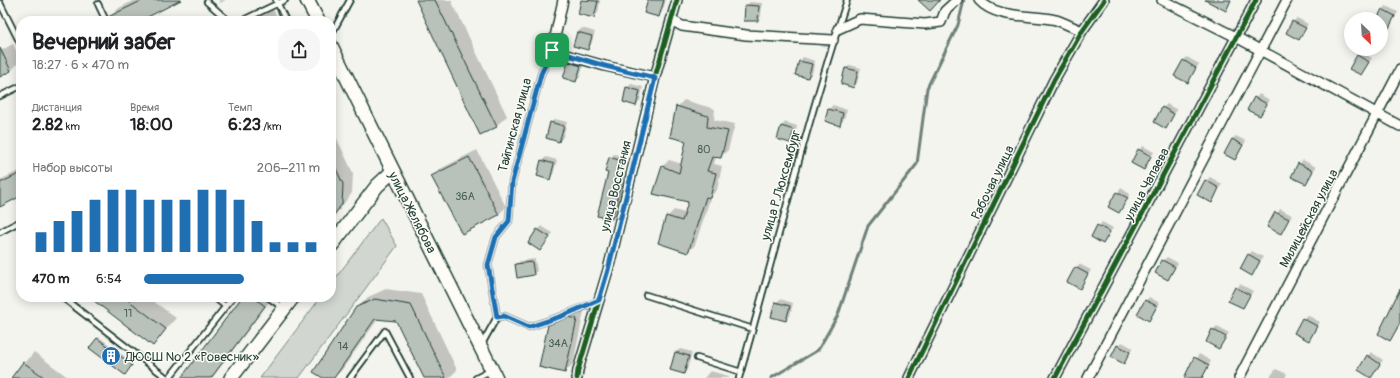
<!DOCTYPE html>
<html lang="ru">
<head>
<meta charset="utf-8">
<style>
  :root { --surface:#fff; --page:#f6f6f6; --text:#202124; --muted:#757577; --accent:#1f6fb2 }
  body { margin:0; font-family:Pangolin,sans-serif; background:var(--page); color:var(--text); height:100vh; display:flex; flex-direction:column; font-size:15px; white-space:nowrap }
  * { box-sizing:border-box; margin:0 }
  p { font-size:13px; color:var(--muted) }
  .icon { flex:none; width:22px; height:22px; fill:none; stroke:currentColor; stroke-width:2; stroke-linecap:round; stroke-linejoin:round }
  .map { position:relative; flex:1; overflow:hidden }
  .details { position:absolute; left:16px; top:16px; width:320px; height:286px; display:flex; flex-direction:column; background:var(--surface); border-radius:16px; box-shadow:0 2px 10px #0003 }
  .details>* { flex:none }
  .needle { width:26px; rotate:155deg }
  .buttons { position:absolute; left:1344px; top:12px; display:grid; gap:8px }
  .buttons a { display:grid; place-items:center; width:44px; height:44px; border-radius:50%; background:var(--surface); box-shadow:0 2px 10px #0003; font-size:20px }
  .pin { position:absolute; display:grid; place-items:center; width:34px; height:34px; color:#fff; margin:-17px; border-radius:8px; box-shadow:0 2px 6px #0006 }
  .round { display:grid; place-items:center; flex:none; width:42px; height:42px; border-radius:16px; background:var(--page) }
  .head { display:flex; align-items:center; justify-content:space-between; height:68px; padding:0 16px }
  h1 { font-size:22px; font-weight:700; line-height:30px }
  .metrics { display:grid; grid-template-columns:repeat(3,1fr); gap:6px; height:68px; padding:4px 16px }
  .metrics div { display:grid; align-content:center }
  .metrics b { font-size:17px; font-weight:700 }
  .metrics small { font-size:11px; font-weight:400 }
  .metrics p { font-size:11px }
  .chart { height:112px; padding:8px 16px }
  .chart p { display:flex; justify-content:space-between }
  .chart svg { width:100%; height:72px; margin-top:4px; stroke:var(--accent); stroke-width:6 }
  ul { padding:0 16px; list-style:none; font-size:13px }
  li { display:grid; grid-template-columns:64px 48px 1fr; align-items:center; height:30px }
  li i { height:10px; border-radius:5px; background:var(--accent) }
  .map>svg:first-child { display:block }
  .green { fill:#d1d6d1; stroke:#788a82 }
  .shadow { fill:#0003 }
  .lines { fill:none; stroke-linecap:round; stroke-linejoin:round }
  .stream { stroke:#6e8179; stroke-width:3 }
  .building { fill:#b9c1bb; stroke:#1f3d34 }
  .lane-casing { stroke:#1f3d34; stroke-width:8 }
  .street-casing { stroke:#1f3d34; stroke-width:12 }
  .secondary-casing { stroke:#1f3d34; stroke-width:16 }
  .lane { stroke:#fdfcf7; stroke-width:4.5 }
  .street { stroke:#fdfcf7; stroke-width:9 }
  .secondary { stroke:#fdfcf7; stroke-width:13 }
  .cycleway-casing { stroke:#fdfcf7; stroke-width:8 }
  .cycleway { stroke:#1b5e20; stroke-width:5 }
  .route-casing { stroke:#fff; stroke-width:8 }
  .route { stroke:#1f6fb2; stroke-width:5 }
  .labels { text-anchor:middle; stroke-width:3; stroke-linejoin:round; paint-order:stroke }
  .number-label { font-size:11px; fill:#465e56 }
  .street-label { font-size:13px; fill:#1f3d34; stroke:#fdfcf7 }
  .poi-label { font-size:13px; fill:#1f3d34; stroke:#fdfcf7; text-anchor:start }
</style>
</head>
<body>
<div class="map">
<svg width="1400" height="378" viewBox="0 0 1400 378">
  <rect width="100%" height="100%" fill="#f4f4ef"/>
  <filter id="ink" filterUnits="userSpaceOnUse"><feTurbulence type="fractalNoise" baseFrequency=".025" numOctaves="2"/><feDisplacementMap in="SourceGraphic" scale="8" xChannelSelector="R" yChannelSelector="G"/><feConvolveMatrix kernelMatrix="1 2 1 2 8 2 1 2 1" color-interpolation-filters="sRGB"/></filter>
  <g filter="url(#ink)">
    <path class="green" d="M381,218L397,246L299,378H260L321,297H331V284Z"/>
    <path class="shadow" d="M135,0H179L138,21H111L110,17L119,8Z
      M219,0H226L220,3Z
      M418,0H451L507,116L496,126Z
      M582,0H600L598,13L594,16L579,13Z
      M649,0H666L662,12L658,16Z
      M750,2L762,3L761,17L758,20L746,6Z
      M1386,6L1398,12L1388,29L1381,26V19H1378Z
      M272,7L279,21H243Z
      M1297,18L1308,24L1299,39L1293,22Z
      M582,28L595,32L591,45L587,49L574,45L578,32Z
      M13,44L21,60L11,71L0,76V51Z
      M1361,52L1372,58L1361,74L1357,56Z
      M803,57L815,61L812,74L808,77L796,74L800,61Z
      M1187,57L1199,64L1188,82L1183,61Z
      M572,59L584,63L580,77L576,81L569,63Z
      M850,65L861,68L857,83L853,87L846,68Z
      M631,84L643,87L640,101L636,105L627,88Z
      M1259,94L1270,100L1260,115L1249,110Z
      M684,100L715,109L714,120L735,124L728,150L721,157H716L714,164L722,166L717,190L711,196L695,245L688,252L667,217L674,210L685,213L689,201L662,167L669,160L682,164L687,141L677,107Z
      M1167,104L1177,110L1166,127L1163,108Z
      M833,105L847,110L843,121L839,124L826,120L829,109Z
      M555,119L567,122L563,137L559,141L551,123Z
      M785,122L797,126L794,139L790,142L778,139L782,126Z
      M331,126L353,173L352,193L331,220Z
      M1236,136L1246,141L1235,159L1232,139Z
      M1143,146L1154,152L1144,169L1139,150Z
      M477,150L506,207L499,214L462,233L433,176L440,169Z
      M614,154L626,157L622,174H625L616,215L612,218L610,158Z
      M546,157L557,160L553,175L550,179L542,161Z
      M1303,160L1316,167L1306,183L1299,164Z
      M21,170V195L0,206V180Z
      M1210,177L1222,184L1211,201L1206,181Z
      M1121,188L1130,194L1119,211L1109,206Z
      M1280,209L1292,215L1280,233L1269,227Z
      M1102,222L1113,228L1103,243L1092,237Z
      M541,226L553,233L540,250L538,230Z
      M1252,251L1263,257L1252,275L1249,255Z
      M1167,257L1178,263L1168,279L1163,261Z
      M535,259L537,271L533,274L516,265L520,261Z
      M1079,264L1091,270L1080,288L1068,282Z
      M1240,284L1253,291L1243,307L1229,300Z
      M386,289L421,294L457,370L449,378H425L397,320L378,319L341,371L333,378H325L357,308L368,297Z
      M1400,293V325L1390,340Z
      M91,297H148L176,318L153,344Z
      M243,297H273L212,378H182Z
      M1149,297L1160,303L1149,320L1146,301Z
      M780,299L793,303L790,316L786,320L776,303Z
      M577,310L584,311L573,364L565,372L549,325L557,317Z
      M1307,315L1320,322L1309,340L1303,319Z
      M1217,326L1229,333L1219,348L1213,330Z
      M99,337L133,363L126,372L97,339Z
      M1122,342L1133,348L1124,362L1118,346Z
      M680,349L692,352L687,370L684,373L671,370L676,352Z
      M34,352L69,378H13Z
      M1371,352L1383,360L1371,377L1368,356Z
      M1199,354L1211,361L1202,378H1185Z
      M1276,369L1287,374L1285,378H1269Z
      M710,371L729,376V378H704Z"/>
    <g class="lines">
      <path class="stream" d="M771,378L818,350L838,315L868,226L917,164L927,88L958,25L964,0"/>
    </g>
    <path class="building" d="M143,0H181L140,21H110L108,17Z
      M416,0H435L497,127L480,135Z
      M581,0L598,1L594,18L578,14Z
      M648,0H664L659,17L644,13Z
      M918,0H940L930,11Z
      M1205,0H1231L1226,11Z
      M745,5L759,6L758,21H744Z
      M1382,9L1395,16L1388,30L1381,27V19H1377Z
      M1292,21L1306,28L1299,40L1286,33Z
      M577,32L592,36L588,50L573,46Z
      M0,48L11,71L0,77Z
      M1357,55L1369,62L1361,75L1349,69Z
      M1183,60L1196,68L1188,83L1174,76Z
      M799,61L812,64L808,78L795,75Z
      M568,62L581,66L576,82L563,78Z
      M845,68L858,71L854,88L841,84Z
      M626,87L640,91L636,106L623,102Z
      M1254,97L1267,104L1260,116L1247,110Z
      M676,106L708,116L707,127L728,131L721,158L712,157L707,171L716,173L710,198L706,197L688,253L658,243L666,216L682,221L688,202L653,194L662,166L679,173L686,141L670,137Z
      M1162,107L1174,114L1166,129L1154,122Z
      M828,109L843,113L840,126L825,121Z
      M550,122L564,126L559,142L546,138Z
      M781,126L794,130L790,143L777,139Z
      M1232,139L1243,145L1235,160L1224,154Z
      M1138,149L1151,156L1144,170L1131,163Z
      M469,157L499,215L462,234L431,176Z
      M609,157L622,161L618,177L622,178L612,219L597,216L608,173L605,172Z
      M331,158L343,184L342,204L331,219Z
      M541,160L554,164L550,180L537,176Z
      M1298,163L1313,171L1306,184L1291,177Z
      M21,173V196L0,207V183Z
      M1205,180L1219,188L1212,203L1197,195Z
      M1116,192L1128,198L1119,213L1108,207Z
      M1275,212L1289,219L1281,234L1267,227Z
      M1097,225L1110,232L1103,244L1091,237Z
      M537,229L550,237L540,251L528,243Z
      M1248,254L1260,261L1252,276L1240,269Z
      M1162,260L1175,267L1168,280L1155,273Z
      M532,262L534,275L517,278L515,264Z
      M1075,267L1088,274L1080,289L1067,282Z
      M1235,287L1250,295L1243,308L1228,301Z
      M1400,289V323L1390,341L1378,334Z
      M89,297H124L166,329L153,346Z
      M242,297H253L265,306L211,378H181Z
      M375,299L411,305L446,378H424L396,321L375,319L334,378H323L313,372L356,307Z
      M1145,300L1157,306L1149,321L1137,314Z
      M775,302L790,306L786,321L771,317Z
      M569,317L577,319L565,373L539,367L548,325Z
      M1302,318L1317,326L1309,341L1294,333Z
      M1212,329L1226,337L1219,349L1206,342Z
      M97,338L132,365L125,375L89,348Z
      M1117,345L1130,352L1124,364L1111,357Z
      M675,352L689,356L684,374L670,370Z
      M1367,355L1380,364L1371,378L1358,370Z
      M1194,357L1209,365L1202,378H1184Z
      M23,362L45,378H11Z"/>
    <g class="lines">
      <defs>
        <path id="lane" d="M276,0L286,21
          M207,2L229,21
          M0,3L21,45
          M98,4L106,21
          M241,21L285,0
          M331,35L350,0
          M0,96L21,86
          M0,232L21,221
          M646,295L753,329
          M62,297L167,378
          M214,297L225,306
          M268,297L283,308
          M497,317L504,316L529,327L562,316L598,301
          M482,344L497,317L488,265L496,237L509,221L512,182L541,74L552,51
          M697,358L741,372
          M169,378L233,297
          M350,378L385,331L410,378
          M476,378L490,371
          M739,378C775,252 806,125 847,0"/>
        <path id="street" d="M563,0L552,51L605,66L655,77
          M979,0C997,20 1033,14 1056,20C1065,23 1074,28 1082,31
          M1162,0L1236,37L1400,126
          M671,20L682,26L746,35L833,40
          M838,29L860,19L925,24L941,22L945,11L957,0
          M577,378L578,370L608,270L655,77L677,0
          M909,378L1054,80L1082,31L1104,0
          M1055,378L1256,0
          M1088,378L1287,0
          M1239,378L1400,70"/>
        <path id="secondary" d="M307,0L318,21
          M331,46L496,378
          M331,246L377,186L393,171
          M231,378L293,297"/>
      </defs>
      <use href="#lane" class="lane-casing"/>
      <use href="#street" class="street-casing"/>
      <use href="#secondary" class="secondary-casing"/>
      <use href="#lane" class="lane"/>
      <use href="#street" class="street"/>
      <use href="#secondary" class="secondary"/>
      <defs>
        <path id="cycleway" d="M577,378L578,370L608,270L655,77L677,0
          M909,378L1054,80L1082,31L1104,0
          M1055,378L1256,0"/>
      </defs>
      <use href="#cycleway" class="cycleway-casing"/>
      <use href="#cycleway" class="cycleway"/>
    </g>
  </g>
  <g class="lines" filter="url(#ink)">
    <defs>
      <path id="route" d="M552,50L605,66L655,78L608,270L599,300L562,316L529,327L504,316L497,317L488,265L496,237L509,221L512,182L541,74Z"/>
    </defs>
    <use href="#route" class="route-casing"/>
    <use href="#route" class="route"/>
  </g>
  <defs>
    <symbol id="building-disc" viewBox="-11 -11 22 22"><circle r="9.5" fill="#1f6fb2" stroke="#fdfcf7"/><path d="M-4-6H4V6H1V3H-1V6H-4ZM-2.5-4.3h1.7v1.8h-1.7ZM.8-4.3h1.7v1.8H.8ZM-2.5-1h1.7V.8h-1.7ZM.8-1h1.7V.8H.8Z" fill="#fff"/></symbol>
  </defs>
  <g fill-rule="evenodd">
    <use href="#building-disc" x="100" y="345" width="22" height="22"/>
  </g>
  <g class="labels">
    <g class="number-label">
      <text x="704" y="153">80</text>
      <text x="465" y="200">36А</text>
      <text x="128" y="317">11</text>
      <text x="558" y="347">34А</text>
      <text x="343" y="350">14</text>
    </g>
    <g class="street-label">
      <text transform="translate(514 125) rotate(-75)" y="5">Тайгинская улица</text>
      <text transform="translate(992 182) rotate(-64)" y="5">Рабочая улица</text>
      <text transform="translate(1146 184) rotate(-62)" y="5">улица Чапаева</text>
      <text transform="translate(780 185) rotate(-74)" y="5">улица Р.Люксембург</text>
      <text transform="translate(615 186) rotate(-76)" y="5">улица Восстания</text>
      <text transform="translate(413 212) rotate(63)" y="5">улица Желябова</text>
      <text transform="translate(1308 218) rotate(-62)" y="5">Милицейская улица</text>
    </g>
    <g class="poi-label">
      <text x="125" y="361">ДЮСШ № 2 «Ровесник»</text>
    </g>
  </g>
</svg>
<div class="buttons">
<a><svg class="needle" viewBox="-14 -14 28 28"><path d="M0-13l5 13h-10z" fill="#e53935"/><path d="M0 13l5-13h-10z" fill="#757577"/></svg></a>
</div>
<div class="pin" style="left:552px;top:50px;background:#1e9e55"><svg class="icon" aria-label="arrive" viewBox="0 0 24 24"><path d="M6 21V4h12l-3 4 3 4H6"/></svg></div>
<section class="details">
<div class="head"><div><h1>Вечерний забег</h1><p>18:27 · 6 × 470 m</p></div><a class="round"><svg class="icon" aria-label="share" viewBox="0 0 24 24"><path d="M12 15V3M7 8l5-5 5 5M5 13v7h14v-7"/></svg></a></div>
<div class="metrics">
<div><p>Дистанция</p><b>2.82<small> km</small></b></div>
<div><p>Время</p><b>18:00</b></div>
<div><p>Темп</p><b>6:23<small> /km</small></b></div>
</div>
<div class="chart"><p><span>Набор высоты</span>206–211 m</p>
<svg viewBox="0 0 160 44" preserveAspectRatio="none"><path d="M5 44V32M15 44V25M25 44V19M35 44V12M45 44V6M55 44V6M65 44V12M75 44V12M85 44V12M95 44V6M105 44V6M115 44V12M125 44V25M135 44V38M145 44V38M155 44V38"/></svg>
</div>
<ul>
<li><b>470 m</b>6:54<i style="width:57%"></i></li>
</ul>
</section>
</div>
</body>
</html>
